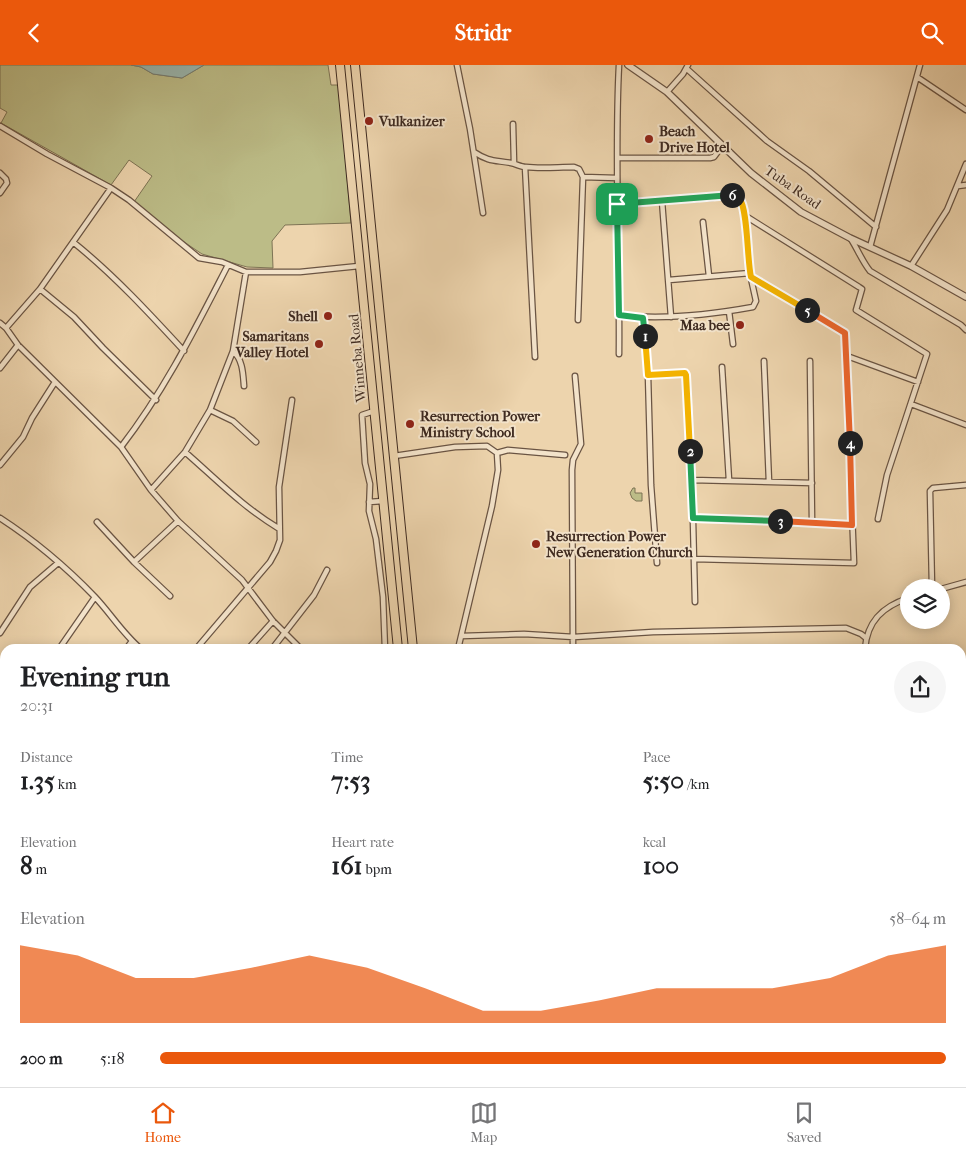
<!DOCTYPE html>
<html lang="en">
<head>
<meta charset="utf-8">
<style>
  :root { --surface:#fff; --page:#f6f6f6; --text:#202124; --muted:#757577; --line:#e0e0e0; --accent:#ea580c }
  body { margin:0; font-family:"IM FELL French Canon",serif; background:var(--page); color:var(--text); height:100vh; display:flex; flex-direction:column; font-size:19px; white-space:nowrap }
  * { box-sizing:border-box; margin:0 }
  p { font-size:16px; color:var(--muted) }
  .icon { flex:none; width:28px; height:28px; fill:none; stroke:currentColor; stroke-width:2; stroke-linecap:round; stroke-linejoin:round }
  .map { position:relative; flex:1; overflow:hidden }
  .drawer { position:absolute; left:0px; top:579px; width:966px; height:444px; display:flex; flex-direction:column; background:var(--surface); border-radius:15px 15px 0 0; box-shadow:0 2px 12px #0003 }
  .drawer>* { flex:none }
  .controls { position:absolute; left:900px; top:514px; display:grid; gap:10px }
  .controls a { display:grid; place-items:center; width:50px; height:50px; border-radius:50%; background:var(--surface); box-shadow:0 2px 12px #0003; font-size:25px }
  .pin { position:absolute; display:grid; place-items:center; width:42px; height:42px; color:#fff; margin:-21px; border-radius:10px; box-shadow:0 2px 8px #0006 }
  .km { position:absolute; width:25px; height:25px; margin:-12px; border-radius:50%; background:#222; color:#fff; font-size:14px; line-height:25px; text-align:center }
  .round { display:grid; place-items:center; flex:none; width:52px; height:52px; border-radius:26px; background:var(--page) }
  .headline { display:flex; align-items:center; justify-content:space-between; height:85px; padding:0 20px }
  h1 { font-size:28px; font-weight:800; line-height:38px }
  .stats { display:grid; grid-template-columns:repeat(3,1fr); gap:8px; height:85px; padding:5px 20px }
  .stats div { display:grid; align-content:center }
  .stats b { font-size:25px; font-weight:800 }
  .stats small { font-size:14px; font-weight:400 }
  .stats p { font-size:14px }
  .chart { height:140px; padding:10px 20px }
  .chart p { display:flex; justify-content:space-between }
  .chart svg { width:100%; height:90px; margin-top:5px; fill:var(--accent); opacity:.7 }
  ul { padding:0 20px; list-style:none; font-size:16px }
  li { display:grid; grid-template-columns:80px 60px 1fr; align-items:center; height:38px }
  li i { height:12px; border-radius:6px; background:var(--accent) }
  header { display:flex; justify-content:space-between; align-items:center; height:65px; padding:0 20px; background:var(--accent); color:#fff; font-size:22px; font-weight:800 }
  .tab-bar { display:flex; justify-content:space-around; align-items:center; height:70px; border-top:1px solid var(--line); background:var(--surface); font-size:14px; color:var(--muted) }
  .tab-bar a { display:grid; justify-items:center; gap:2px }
  .tab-bar .on { color:var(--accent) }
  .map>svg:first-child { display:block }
  .green { fill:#bcbc87; stroke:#7d7354 }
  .water { fill:#9ab7af; stroke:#757f76 }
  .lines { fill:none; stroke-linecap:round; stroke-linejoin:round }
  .minor-casing { stroke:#6a5443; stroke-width:7 }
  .tertiary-casing { stroke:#6a5443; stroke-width:8 }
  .trunk-casing { stroke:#3e2a20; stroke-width:10 }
  .minor { stroke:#f3e3ca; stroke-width:4.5 }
  .tertiary { stroke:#f3e3ca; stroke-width:5.5 }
  .trunk { stroke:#edd4ad; stroke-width:8 }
  .split-1-casing { stroke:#fff; stroke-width:10 }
  .split-2-casing { stroke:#fff; stroke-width:10 }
  .split-3-casing { stroke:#fff; stroke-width:10 }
  .split-4-casing { stroke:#fff; stroke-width:10 }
  .split-5-casing { stroke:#fff; stroke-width:10 }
  .split-6-casing { stroke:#fff; stroke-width:10 }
  .split-7-casing { stroke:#fff; stroke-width:10 }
  .split-1 { stroke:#22a559; stroke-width:6 }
  .split-2 { stroke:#f5b400; stroke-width:6 }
  .split-3 { stroke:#22a559; stroke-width:6 }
  .split-4 { stroke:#f0652b; stroke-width:6 }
  .split-5 { stroke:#f0652b; stroke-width:6 }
  .split-6 { stroke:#f5b400; stroke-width:6 }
  .split-7 { stroke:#22a559; stroke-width:6 }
  .poi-dot { fill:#8f2418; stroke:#f3e3ca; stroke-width:2 }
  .labels { text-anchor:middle; stroke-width:4; stroke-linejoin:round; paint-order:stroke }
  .poi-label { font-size:14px; font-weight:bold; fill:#3e2a20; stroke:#f3e3ca; text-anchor:start }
  .street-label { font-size:14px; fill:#3e2a20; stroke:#f3e3ca }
</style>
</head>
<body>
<header><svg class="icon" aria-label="back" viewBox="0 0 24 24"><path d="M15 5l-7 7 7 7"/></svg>Stridr<svg class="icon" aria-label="search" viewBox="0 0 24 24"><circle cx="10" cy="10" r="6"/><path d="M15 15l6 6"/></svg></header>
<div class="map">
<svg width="966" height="1022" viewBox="0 0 966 1022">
  <rect width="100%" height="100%" fill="#edd4ad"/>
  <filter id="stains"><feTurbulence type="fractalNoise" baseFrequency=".004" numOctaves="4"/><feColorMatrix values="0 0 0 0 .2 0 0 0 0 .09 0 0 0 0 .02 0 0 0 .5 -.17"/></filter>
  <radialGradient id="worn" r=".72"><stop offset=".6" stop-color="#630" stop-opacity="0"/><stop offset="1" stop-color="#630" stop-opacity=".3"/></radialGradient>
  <path class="green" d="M0,0H131L141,2L153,9L182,13L204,0H328L331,20H339L351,158L285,160L272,176L273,203L247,202L202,189L175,171L134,137L152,111L129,95L111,120L1,58L7,47L0,43Z
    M633,423H635V428H642V436H636L632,433L630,428Z"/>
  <path class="water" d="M131,0H204L182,13L153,9L141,2Z"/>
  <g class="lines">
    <defs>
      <path id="minor" d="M457,0L470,64L483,148
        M687,4L767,76L809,106L876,162
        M917,12L966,45
        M667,27L683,9L688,0
        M513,59L514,98
        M0,61L47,89L111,123L129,135L199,193L222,197L246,207H300L359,201
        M474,87C489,97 495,95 511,98C516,99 521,102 526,102C542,104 558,102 574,102L579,104L583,112L617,113
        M619,93H710L714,92L722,81
        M525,102L535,292
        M0,108L6,114L7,118L0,128
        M958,121L966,120
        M662,136L671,252
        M617,139L737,131C748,142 747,192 750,209C752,218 754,227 756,236L753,242C709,250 663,255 619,250
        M744,150L859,222L862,224L856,245L927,289L887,410L878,454
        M703,157L709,211
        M851,174C858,185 862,196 870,206L961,260L966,265
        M73,177C114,210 149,248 184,286
        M870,182L920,0
        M911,201L947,145L966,99
        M669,215L750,208
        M40,224L111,123
        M729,246L733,279
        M643,253L648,310L651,420L657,498
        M578,255L583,112
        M0,258L6,263L18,280L121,382L151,425L178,456L242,515L273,556L301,584
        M6,263L40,224L74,252L103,283L156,335
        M233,286C243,295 243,309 244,321
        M619,289C620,192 614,96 619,0
        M847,291L918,317
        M764,296L769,417
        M810,296L812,457
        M722,302L729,415
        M0,303L18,280
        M648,310L685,308L686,310L692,415L695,537
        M911,339L966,360
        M210,345L233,356L256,377
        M374,346L362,350L365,398L370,419L369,446L376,474L383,532L385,584
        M121,382C165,325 195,264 228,200
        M185,387C216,414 243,442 278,463
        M497,388L508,385L565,390
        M394,391L455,382L487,381L497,388L498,405L492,441L458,584
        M0,400L23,372L32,353L55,317
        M692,415L812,418
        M151,425L185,387L210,345L233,286L246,207
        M369,437L383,436
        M0,453C34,475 67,503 95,532C111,549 123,569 141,584
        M693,453L812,457L852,460
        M97,457L134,497
        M694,494L854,498L845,268L751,212
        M932,522L930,426L933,423L966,420
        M941,524L966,517
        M170,531L134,497L178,456
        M0,568L30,522L58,498
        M462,571L524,569L574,572L653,567L846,563L861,569L866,573
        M59,584L95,532
        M126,584L132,576
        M196,584L270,497L276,486L280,475L279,422L292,335
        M248,584L273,556
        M272,584L314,530L327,505
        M573,584L572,405L573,395L581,379L575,311
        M865,584C867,556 883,541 909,533
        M961,618H966
        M0,646L5,649
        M961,710L966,712
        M961,719L966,720
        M0,722L5,726
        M0,789L5,793
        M961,917L966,960
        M0,918L5,920
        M42,1018L57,1022
        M208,1018L222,1022
        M282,1018L283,1022
        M387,1018V1022
        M530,1018V1022
        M588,1018V1022
        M613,1018L614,1022
        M673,1018L674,1022
        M727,1018V1022
        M759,1018V1022
        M830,1018V1022
        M887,1018V1022
        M923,1018V1022
        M351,1022L352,1018"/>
      <path id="tertiary" d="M628,0L667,27L751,108L801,147L850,173L911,201L966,232"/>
      <path id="trunk" d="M340,0L398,584
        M355,0L413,584
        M441,1018V1022
        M453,1018L454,1022"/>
    </defs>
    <use href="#minor" class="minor-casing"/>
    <use href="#tertiary" class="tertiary-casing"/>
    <use href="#trunk" class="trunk-casing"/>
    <use href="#minor" class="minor"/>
    <use href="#tertiary" class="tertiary"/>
    <use href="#trunk" class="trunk"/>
  </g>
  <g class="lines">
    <defs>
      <path id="split-1" d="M617,139L619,250L643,253L645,271"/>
      <path id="split-2" d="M645,271L648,310L685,308L686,310L690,386"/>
      <path id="split-3" d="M690,386L693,453L780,456"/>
      <path id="split-4" d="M780,456L852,460L850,378"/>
      <path id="split-5" d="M807,245L845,268L850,378"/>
      <path id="split-6" d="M732,130C735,130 737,130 739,133C748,142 747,196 751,212L807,245"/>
      <path id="split-7" d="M617,139L732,130"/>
    </defs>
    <use href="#split-1" class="split-1-casing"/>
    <use href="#split-2" class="split-2-casing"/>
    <use href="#split-3" class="split-3-casing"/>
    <use href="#split-4" class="split-4-casing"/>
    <use href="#split-5" class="split-5-casing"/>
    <use href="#split-6" class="split-6-casing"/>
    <use href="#split-7" class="split-7-casing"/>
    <use href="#split-1" class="split-1"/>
    <use href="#split-2" class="split-2"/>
    <use href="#split-3" class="split-3"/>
    <use href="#split-4" class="split-4"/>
    <use href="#split-5" class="split-5"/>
    <use href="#split-6" class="split-6"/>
    <use href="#split-7" class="split-7"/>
  </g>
  <g class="poi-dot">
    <circle cx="369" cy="56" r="5"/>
    <circle cx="649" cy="74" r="5"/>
    <circle cx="328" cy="251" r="5"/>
    <circle cx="740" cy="260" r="5"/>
    <circle cx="319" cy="279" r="5"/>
    <circle cx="410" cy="359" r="5"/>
    <circle cx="536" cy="479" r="5"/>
  </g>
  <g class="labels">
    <g class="poi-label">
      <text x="379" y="61">Vulkanizer</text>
      <text x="659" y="71">Beach<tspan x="659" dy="16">Drive Hotel</tspan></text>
      <text x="318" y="256" text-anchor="end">Shell</text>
      <text x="730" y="265" text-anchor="end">Maa bee</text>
      <text x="309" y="276" text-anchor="end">Samaritans<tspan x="309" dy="16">Valley Hotel</tspan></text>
      <text x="420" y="356">Resurrection Power<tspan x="420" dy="16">Ministry School</tspan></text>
      <text x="546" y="476">Resurrection Power<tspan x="546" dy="16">New Generation Church</tspan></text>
    </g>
    <g class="street-label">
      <text transform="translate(793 122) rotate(35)" y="5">Tuba Road</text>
      <text transform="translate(357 293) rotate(-95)" y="5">Winneba Road</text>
    </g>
  </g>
  <rect width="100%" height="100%" filter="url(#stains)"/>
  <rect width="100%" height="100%" fill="url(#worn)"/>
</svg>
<div class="controls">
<a><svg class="icon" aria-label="layers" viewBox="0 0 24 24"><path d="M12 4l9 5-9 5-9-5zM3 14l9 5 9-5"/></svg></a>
</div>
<div class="pin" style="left:617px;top:139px;background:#1e9e55"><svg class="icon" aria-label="arrive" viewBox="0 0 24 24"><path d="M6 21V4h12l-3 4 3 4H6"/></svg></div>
<b class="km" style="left:645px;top:271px">1</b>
<b class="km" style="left:690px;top:386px">2</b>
<b class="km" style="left:780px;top:456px">3</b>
<b class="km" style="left:850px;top:378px">4</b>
<b class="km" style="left:807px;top:245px">5</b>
<b class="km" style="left:732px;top:130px">6</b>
<section class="drawer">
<div class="headline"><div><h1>Evening run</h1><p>20:31</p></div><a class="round"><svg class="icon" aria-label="share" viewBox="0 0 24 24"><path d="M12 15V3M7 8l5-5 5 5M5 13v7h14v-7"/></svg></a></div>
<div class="stats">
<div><p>Distance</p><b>1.35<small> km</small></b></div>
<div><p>Time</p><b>7:53</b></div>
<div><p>Pace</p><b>5:50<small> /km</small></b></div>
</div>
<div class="stats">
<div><p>Elevation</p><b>8<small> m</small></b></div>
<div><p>Heart rate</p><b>161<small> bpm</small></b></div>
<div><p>kcal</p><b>100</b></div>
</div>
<div class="chart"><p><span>Elevation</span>58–64 m</p>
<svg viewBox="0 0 160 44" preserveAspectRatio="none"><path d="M0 44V6L10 11L20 22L30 22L40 17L50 11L60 17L70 27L80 38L90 38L100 33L110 27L120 27L130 27L140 22L150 11L160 6V44z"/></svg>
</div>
<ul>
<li><b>200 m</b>5:18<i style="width:100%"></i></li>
</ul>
</section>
</div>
<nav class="tab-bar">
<a class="on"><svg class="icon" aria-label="home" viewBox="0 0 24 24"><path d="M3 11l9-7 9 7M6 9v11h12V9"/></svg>Home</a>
<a><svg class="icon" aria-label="map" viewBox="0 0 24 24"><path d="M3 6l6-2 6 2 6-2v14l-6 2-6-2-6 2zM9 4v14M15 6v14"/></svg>Map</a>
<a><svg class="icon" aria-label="saved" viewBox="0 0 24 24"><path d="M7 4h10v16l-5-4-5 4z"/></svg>Saved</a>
</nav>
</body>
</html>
